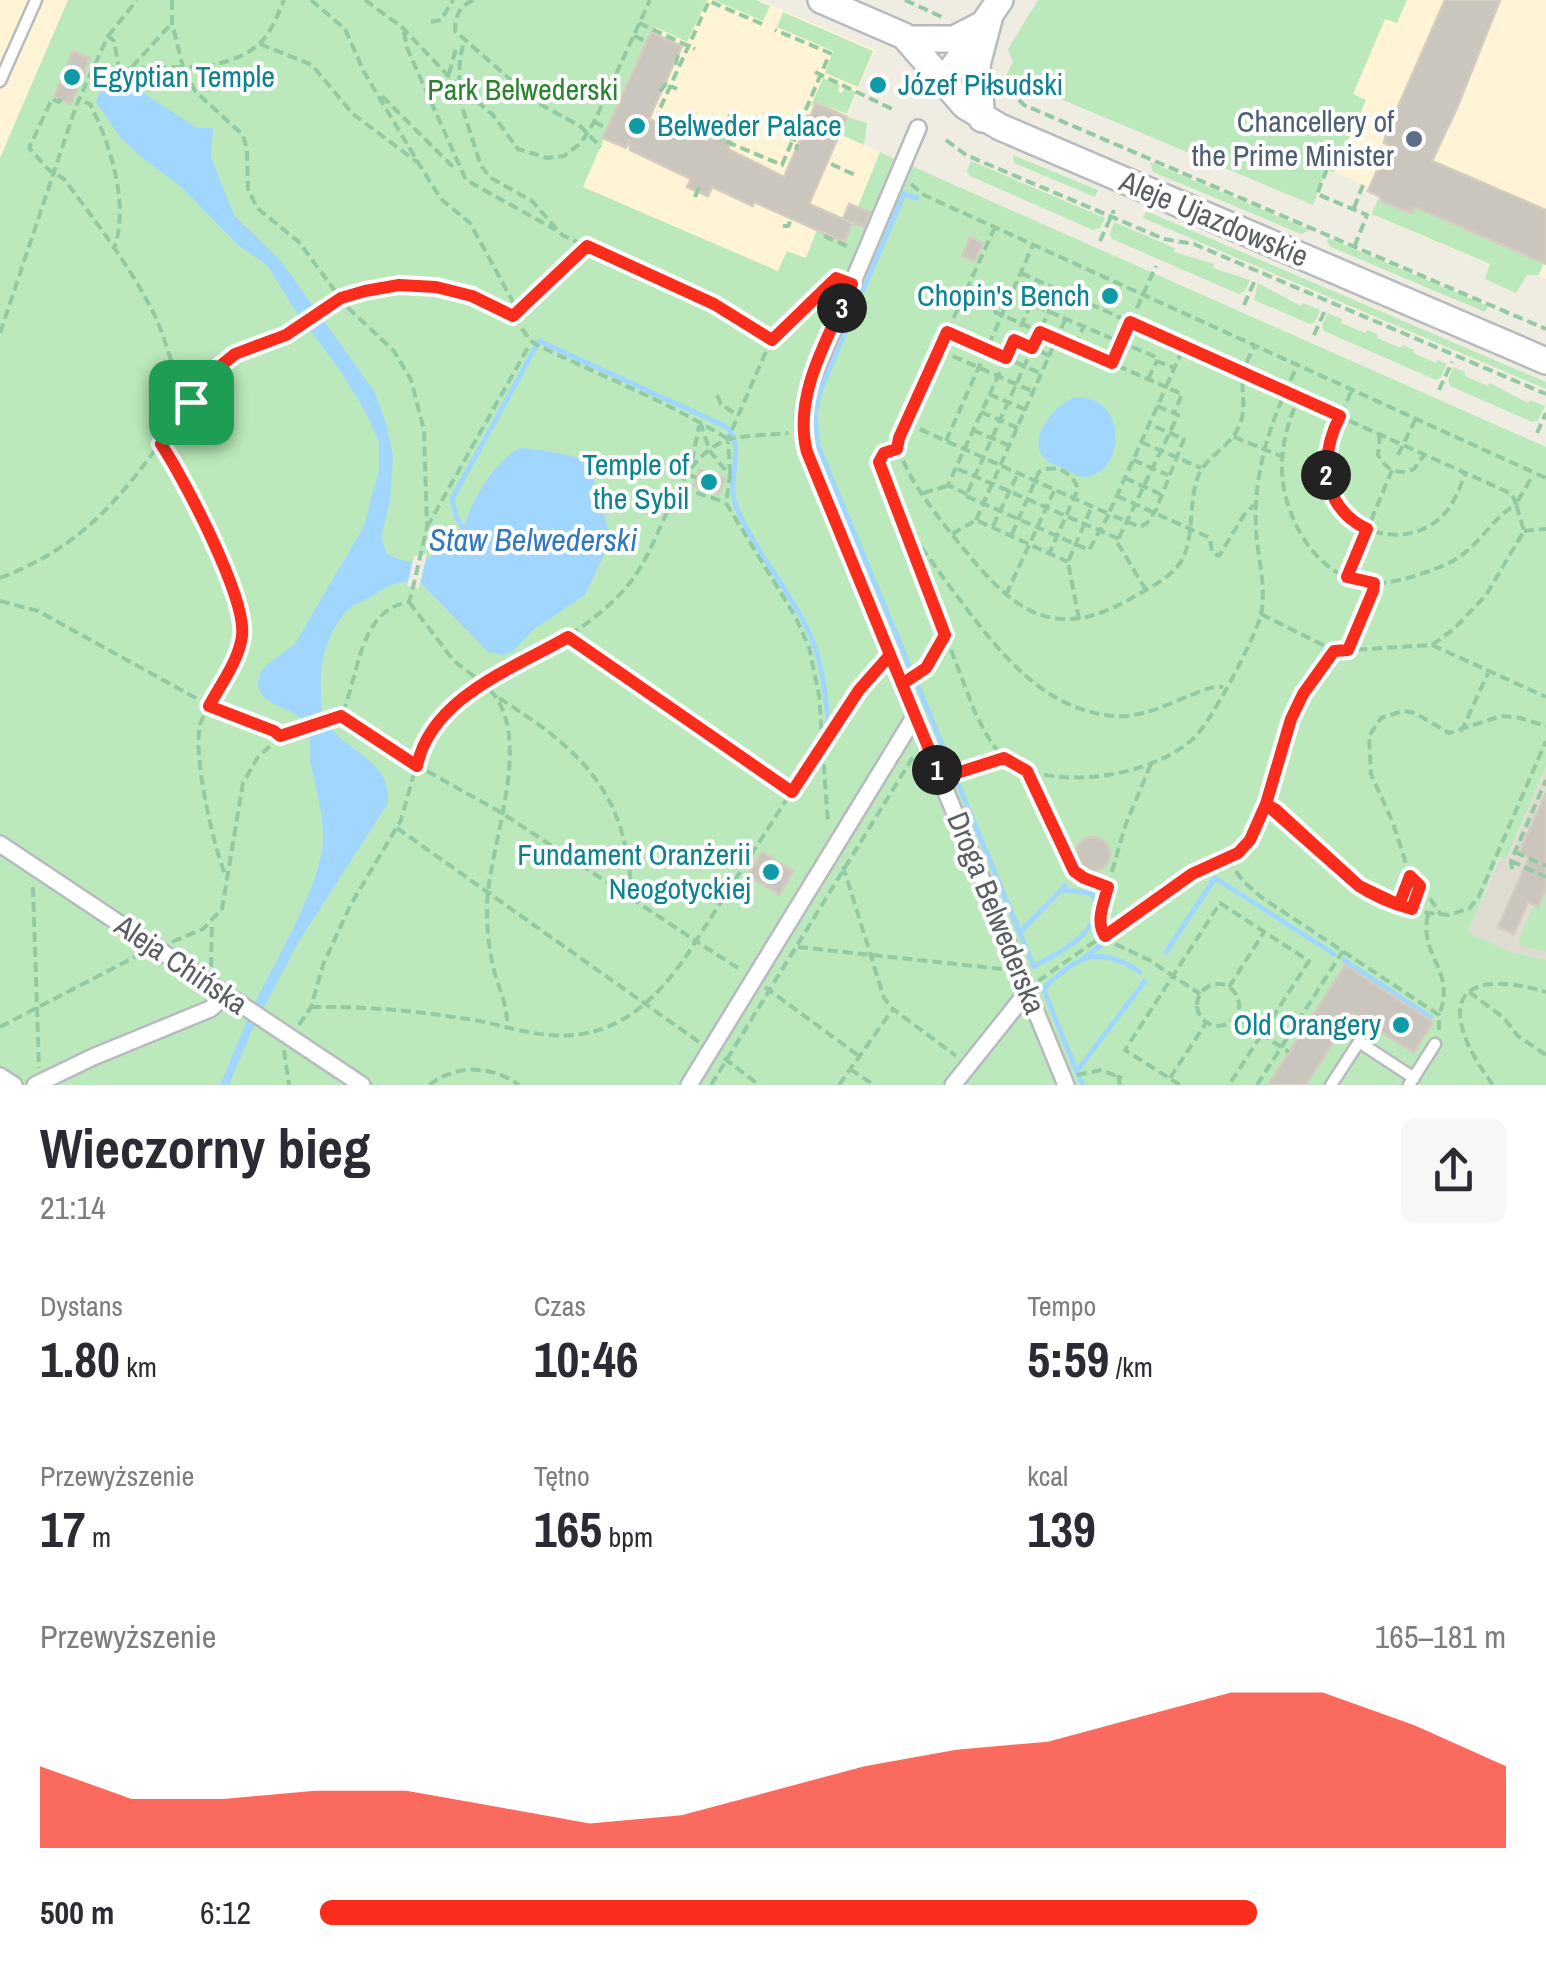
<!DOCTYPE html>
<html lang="pl">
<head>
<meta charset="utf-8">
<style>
  :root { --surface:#fff; --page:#f7f7f7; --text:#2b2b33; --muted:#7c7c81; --accent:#fa2c1c }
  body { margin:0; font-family:"Archivo Narrow",sans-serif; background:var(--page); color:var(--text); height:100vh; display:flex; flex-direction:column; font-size:38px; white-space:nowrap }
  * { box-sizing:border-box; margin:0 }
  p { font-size:32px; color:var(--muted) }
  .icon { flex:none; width:55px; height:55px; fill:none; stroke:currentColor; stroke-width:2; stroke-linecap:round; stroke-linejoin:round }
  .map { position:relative; height:1085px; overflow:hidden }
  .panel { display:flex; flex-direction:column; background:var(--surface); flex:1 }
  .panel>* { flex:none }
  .pin { position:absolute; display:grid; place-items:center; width:85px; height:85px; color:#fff; margin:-42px; border-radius:20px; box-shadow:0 5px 15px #0006 }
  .km { position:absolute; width:50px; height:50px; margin:-25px; border-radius:50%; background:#222; color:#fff; font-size:28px; line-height:50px; text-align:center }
  .round { display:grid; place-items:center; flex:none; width:105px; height:105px; border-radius:15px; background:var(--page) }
  .headline { display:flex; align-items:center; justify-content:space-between; height:170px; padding:0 40px }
  h1 { font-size:55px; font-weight:800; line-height:75px }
  .stats { display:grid; grid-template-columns:repeat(3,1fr); gap:15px; height:170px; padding:10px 40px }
  .stats div { display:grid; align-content:center }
  .stats b { font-size:50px; font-weight:800 }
  .stats small { font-size:28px; font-weight:400 }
  .stats p { font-size:28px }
  .chart { height:280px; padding:20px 40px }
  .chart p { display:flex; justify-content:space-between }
  .chart svg { width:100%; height:180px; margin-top:10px; fill:var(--accent); opacity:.7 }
  ul { padding:0 40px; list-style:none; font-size:32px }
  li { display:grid; grid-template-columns:160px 120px 1fr; align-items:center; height:75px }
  li i { height:25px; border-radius:12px; background:var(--accent) }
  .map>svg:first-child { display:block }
  .commercial { fill:#fff5d6 }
  .education { fill:#dedbd0 }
  .green { fill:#bbe9bb }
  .water { fill:#a1d7ff }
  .pier { fill:#efece1 }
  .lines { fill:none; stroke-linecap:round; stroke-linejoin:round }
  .stream { stroke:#a1d7ff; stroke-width:5 }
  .building { fill:#cac6be; stroke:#d4cdbf; stroke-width:2.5 }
  .service-casing { stroke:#b7babf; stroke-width:15 }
  .pedestrian-casing { stroke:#b7babf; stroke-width:20 }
  .tertiary-casing { stroke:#b7babf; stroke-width:30 }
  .path { stroke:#94caa3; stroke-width:4; stroke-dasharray:10 5; stroke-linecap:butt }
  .service { stroke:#fff; stroke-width:10 }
  .pedestrian { stroke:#fff; stroke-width:15 }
  .tertiary { stroke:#fff; stroke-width:25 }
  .route-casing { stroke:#fff; stroke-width:20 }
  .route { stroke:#fa2c1c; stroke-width:12 }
  .culture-dot { fill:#0f9aa8; stroke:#fff; stroke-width:4 }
  .service-dot { fill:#5c6f8a; stroke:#fff; stroke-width:4 }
  .labels { text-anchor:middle; stroke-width:8; stroke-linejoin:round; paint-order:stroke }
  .culture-label { font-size:30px; fill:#0d838f; stroke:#fff; text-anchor:end }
  .park-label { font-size:30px; fill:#2b822f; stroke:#fff }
  .service-label { font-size:30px; fill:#4e5e75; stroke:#fff; text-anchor:end }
  .street-label { font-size:30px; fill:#5a5f64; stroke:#fff }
  .water-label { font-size:32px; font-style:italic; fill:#3477bb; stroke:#fff }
</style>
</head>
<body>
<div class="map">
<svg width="1546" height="1085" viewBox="0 0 1546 1085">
  <rect width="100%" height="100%" fill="#efece1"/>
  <path class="commercial" d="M0,0H68L0,158Z
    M359,0H759L875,50L840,134L880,152L844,242L817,230L802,266L773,308L597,235Z
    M1407,0H1546V279L1535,274L1527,275L1524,280L1372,214L1379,196L1369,187L1334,172L1366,101L1353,95L1385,18L1397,23Z"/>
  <path class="education" d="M1546,767V960L1508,951L1468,932L1500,857L1508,858Z"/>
  <path class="green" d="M68,0H707L687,42L655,27L650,32L583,187L778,271L787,251L806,258L817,230L844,241L880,152L1546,447V767L1507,858L1499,857L1468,932L1508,951L1546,960V1085H0V158Z
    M714,0H756L770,6L763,21Z
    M1038,0H1407L1397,23L1385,19L1353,94L1366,100L1334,172L1326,170L1313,205L1006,76L1013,62L1008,49Z
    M783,12L873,51L858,87L825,73L833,51L777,27Z
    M823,78L840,85L838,92L842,93L845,87L856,92L847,114L816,102L810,108Z
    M848,117L867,123L864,145L840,134Z
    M1013,155L1098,190L1095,197L1014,163Z
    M971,161L1105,218L1100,228L1093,230L970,176L967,171Z
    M1150,162L1310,230L1301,234L1153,172Z
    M1378,198L1413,212L1415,207L1544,263L1539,275H1527L1516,293L1485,279L1490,264L1372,214Z
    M1146,211L1546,382V389L1143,218Z
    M1114,222L1175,248L1174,252L1214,264L1213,268L1250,280L1245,291L1239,294L1112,239L1110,234Z
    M1328,238L1488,306L1485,312L1331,247L1327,242Z
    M1258,283L1301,306L1303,303L1320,310L1315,322L1310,324L1254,300Z
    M1328,313L1342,319L1341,323L1365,333L1367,330L1378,334L1377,338L1400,348L1403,345L1414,350L1413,353L1436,363L1438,360L1447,364L1441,377L1436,380L1324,331L1322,326Z
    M1453,367L1465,372V376L1488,386L1490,383L1528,403L1530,400L1545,406L1538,421L1532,422L1450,386L1448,380Z
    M1546,889V952L1520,945L1519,939L1534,905L1537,907Z"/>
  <path class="water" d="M105,79L134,87L197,128H213L211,157L234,215L281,261L374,391L386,423L393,455L390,502L381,537L387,554C436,578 434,540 464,529C466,508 498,455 521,448C536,449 577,455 589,462L609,532L607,548L585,595L533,630L512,652L502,655L487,651L420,582C399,580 388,585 371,597C364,601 356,603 350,608C328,627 319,664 321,692C321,700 320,708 323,715C336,750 392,756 388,803L298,943L253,1028L229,1085H220C232,1057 243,1028 256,1001C276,959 326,878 323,833C322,809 316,788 311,766C308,751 313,735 303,721C291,705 252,706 259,677C262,664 286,653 296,642L364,526L379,469V442L365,411L339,369L297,313L267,265L239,246L181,187L140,156L120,137L96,102Z
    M1075,397C1127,394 1127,471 1086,477C1076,478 1067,469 1058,466C1017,453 1049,407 1075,397Z"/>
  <path class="pier" d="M427,554L419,588L407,586L414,556Z
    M328,713L333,724L304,736L300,725Z"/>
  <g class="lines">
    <path class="stream" d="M115,89L119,72
      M466,533L456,516L452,499L539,341L725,426C748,443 725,481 736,506C754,549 786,586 807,628C821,655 825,689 828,719
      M913,675L818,446L815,413L821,389L904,194L917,198
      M916,681L953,771
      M956,779L1034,967
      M1020,932L1065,886
      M1166,952L1215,878L1334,954
      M1085,957L1188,882L1245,856L1255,845L1267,817
      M1344,960L1430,1017
      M1034,966C1058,954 1111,928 1092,893L1063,890
      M1043,988L1077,1072
      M1043,989C1077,956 1098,944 1140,972
      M1077,1071L1145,981
      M1079,1077L1083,1085"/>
  </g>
  <path class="building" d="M1445,0H1500L1457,108L1432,161L1546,210V264L1415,207L1413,213L1407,212L1383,202L1379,196L1368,191L1388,145L1384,143L1386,134Z
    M651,32L682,46L649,119L684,134L685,131L706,140L711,130L717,132L732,139L728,149L784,177L816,103L847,117L809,204L852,223L844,242L754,202L753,206L712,187L708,196L687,187L691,179L630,150V140L626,148L603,138Z
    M73,51L90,58L71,104L54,97Z
    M849,204L870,212L864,227L843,219Z
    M970,237L983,243L975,261L962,256Z
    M699,470L725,478L719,494L694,486Z
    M1546,793V889L1538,907L1528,902L1514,934L1498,927L1529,857L1519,852Z
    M1076 854a17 17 0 1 1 34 0a17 17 0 1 1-34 0Z
    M762,852L793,871L779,895L748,875Z
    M1345,965L1433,1022L1414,1053L1352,1013L1306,1085H1268Z"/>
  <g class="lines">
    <defs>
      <path id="service" d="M0,81L36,0
        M1331,1085L1359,1042L1414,1078
        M1409,1085L1435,1044"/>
      <path id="pedestrian" d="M918,128L811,381C802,406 801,426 807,452L1066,1085
        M0,844L362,1085
        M0,1076L14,1085
        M35,1085L93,1057L210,1009L226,995
        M689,1085L915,716
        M953,1085L1028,991"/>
      <path id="tertiary" d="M821,0L904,36L965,106L1000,127L1546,361
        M908,39H954L981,25
        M943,82L1000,0
        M982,119L977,65L989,19"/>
    </defs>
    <use href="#service" class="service-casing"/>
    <use href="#pedestrian" class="pedestrian-casing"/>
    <use href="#tertiary" class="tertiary-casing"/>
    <path class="path" d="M172,0V23L183,67C207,68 242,61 260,43C271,33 278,14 284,0
      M311,0L345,29L364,72L419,164L441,199L470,223L518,311L513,316
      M365,0L403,28L454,82L481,166L491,178L532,201L562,235L714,304L771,340
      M473,0C459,7 455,16 455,31L536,102L580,126L601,147
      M905,0L942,17
      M431,22L441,20L453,0
      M639,23L695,49
      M762,24L709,1L658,113L782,165L830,53L775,30
      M404,32L407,48L466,180L556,230
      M108,36L137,0
      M634,36L646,41
      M260,44L312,65L353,114L417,162
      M678,55L676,63L680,64
      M132,67L172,23
      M98,71L118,69
      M815,72L892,109
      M449,74L457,45
      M1001,76L1009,90L1024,105L1546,329
      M454,82L493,115L518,149L547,158L564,156L581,143L594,122L650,0
      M459,85L460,57L464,42
      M660,91L666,84L677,89
      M382,96L456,170
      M61,99L59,102L52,99L29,148L49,170L64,179C96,222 131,267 155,316C168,343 173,379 191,402
      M85,102L90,104C110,143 130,206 114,248
      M802,118L806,120L811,113
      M594,122L607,128
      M787,137L798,141L796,150
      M720,138L730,115
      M946,140L966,155L1164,239L1194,244L1546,394
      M831,164L855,175
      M1327,169L1317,194L1367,215L1355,245
      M911,184L924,195L1546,478
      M695,197L700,185
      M1354,208L1363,185
      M783,226H788L791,220
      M995,227L899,438C894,465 945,526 963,548C1013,610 1053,643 1130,599C1147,589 1168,580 1180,563C1196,539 1187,502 1199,474C1208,454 1233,447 1241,421C1246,406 1241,391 1243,375C1244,365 1250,356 1254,347
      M824,236L851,248
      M1100,241L1114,210
      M1021,273L1512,494L1516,504C1486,523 1477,553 1440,567C1419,575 1394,584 1372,583C1319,582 1284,519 1282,472C1281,446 1288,421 1299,397
      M1058,291L966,496L1089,550L1109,514L1140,527L1147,523L1156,510L1184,439L1149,424
      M1244,305L1256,278
      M518,311L587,246
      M947,332L1042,374
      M0,333L76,106L108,36L114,41L119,69L183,67L195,91L243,135L247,150L248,189L257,208L299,242L346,306L394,351L411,380L424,430L427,527L412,592L409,602C357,610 359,680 341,716
      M1314,335L1326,308
      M1014,340L1050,356
      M1075,346L1083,328
      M939,350L1034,392
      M1112,363L1156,266
      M1148,379L1157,361
      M1439,390L1452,362
      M1351,392C1340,419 1324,443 1326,473C1330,527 1398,554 1439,519C1453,507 1459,490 1466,472
      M989,394L1026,410
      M717,395L721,404L737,415
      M1157,406L1174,413
      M981,412L1018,428
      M700,422L710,451L730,476L726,503L795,616L809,647L819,695L828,824
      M906,423L1109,514L1110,511L1166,387L963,298
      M973,430L1010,446
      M1537,433L1546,413
      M1380,434L1378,455C1386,470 1399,476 1414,469L1425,454
      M1234,437L1283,457
      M946,441L1033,245
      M1141,442L1201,468
      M161,444C183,478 243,594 243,632C242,665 212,692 201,722C191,750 214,851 227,879
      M897,449L884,453L879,462L974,710C983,728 991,748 1008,760C1055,793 1153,776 1194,738C1212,721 1252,643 1260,618C1268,589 1257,557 1256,528C1253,471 1272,416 1297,367
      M1398,455L1415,420
      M1133,460L1168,475
      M692,461L699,426
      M958,469L1119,539
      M687,474L697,478
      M730,474L728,439L771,340L834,280
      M1125,478L1160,494
      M682,488L725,502
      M923,493L947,486
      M967,494L948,485L1031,304L1158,358L1157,361L1174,368
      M1117,496L1210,538L1212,552L1219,556L1244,515L1254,505
      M976,520L1065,320
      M993,526L1018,473
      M427,527L530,344
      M1524,531L1546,529
      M952,534L976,520L1068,562
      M1012,534L1039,472C1055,463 1073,472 1078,489L1049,554
      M910,537C924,548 934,565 944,579C989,637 1033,708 1113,716C1154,720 1202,683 1223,687
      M1348,576L1392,470
      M0,578C108,537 139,466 206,382C234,347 259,350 296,330C311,322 324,308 339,299C390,271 459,286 507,313C521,320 524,338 537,345C601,376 667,401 728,439
      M1146,590L1117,542L1178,415L1174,413L1182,394L1166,387L1184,346
      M1006,595L1054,491
      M0,601L38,611L221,712L274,731L280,737L341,716L407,760L502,813L696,941L822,744L876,668
      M409,602L454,661L483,683C535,655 591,630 629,584C664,541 674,459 727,440C741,435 772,435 788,433
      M1261,614L1335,651L1432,645L1455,628L1486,595L1524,531L1516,504L1533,475
      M1079,619L1068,562L1092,506
      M568,637L790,791
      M1432,645L1546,697
      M1349,648L1374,583
      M915,678L925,668L944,637
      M499,698C556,734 608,772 624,841C628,859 632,876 629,894
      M1461,732L1488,673
      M1151,764L1125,826L1101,910V930L1109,941L1149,960L1200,994
      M1027,771L1070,866L1084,878L1108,887
      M957,774L1005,758
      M1266,804L1359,886L1386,901L1428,913L1449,915L1470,908L1479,896L1546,741
      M397,828L699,1042
      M1515,852L1546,866
      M1227,859L1243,881L1261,897L1439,1015V1030
      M1511,861L1546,877
      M843,866L884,998L893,1009
      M1512,869L1511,861L1546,780
      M1410,876L1429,897L1441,915
      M33,887L39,1068
      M1399,905L1410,876L1393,823L1371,774L1369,736L1381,718L1403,711L1415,713L1449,733L1501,716L1520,718L1546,726
      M1412,909L1420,886
      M1428,915C1418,956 1457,970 1439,1015
      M172,942L203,929L222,909L243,783L258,757L280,737
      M798,947L1002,969
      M211,967L212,922
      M1038,981L1192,874L1234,855L1248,843L1266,804L1296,707L1335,651
      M1197 1005a21 21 0 1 1 42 0a21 21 0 1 1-42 0Z
      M765,987L859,1056
      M1229,987L1264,932
      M1469,992L1504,1018L1518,1036L1546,1055
      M311,1007C365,1006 419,1011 473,1020C498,1024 523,1033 549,1035C620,1041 662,995 696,941L741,970
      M1235,1017L1289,1052
      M299,1025L311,1007L323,965L350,906L401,820L420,752L440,722L483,683C542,732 485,848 487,913C487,933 490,955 495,974C500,991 508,1008 507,1026
      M0,1027L137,956
      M284,1050L289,1085
      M724,1058L759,1085
      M850,1069L874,1085
      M1077,1075L1101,1070L1122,1078
      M1118,1075L1120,1085
      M1170,1078L1206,1023
      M429,1085C457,1064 491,1065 519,1085
      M711,1085L913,757
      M839,1085L893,1009L956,1056
      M1180,1085L1125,1050L1220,903L1309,961L1229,1085
      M1257,1085L1343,951
      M1493,1085C1440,1014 1446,963 1546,992"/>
    <use href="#service" class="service"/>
    <use href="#pedestrian" class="pedestrian"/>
    <use href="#tertiary" class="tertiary"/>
  </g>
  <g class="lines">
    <defs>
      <path id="route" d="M191,402L161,444C183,477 247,598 242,636C239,660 221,684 209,706L274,731L280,736L341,716L417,766C431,697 515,668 568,637L792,792L859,690L890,655C907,696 924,737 941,778L1004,758L1027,771L1074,871L1084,878L1108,887C1104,902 1095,922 1105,936L1192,874L1238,853L1250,840L1266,804L1359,886L1399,905L1410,876L1420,886L1412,909C1393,904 1376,897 1359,886L1276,810L1266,804L1291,719L1303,694L1334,651L1348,650L1373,591L1374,583L1347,577L1367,529C1321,507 1319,457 1340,416L1130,322L1112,363L1040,332L1032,348L1014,340L1006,358L947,332L899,438L897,449L884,453L879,462L945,635L926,668L902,684L807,452C792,394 830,335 852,284L836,278L772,340L714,304L587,246L513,316L472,296L436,287L399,285L365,291L341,298L286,335L235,354L218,368L191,402"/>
    </defs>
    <use href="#route" class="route-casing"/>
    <use href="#route" class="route"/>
  </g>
  <g class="culture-dot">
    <circle cx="72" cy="77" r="10"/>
    <circle cx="878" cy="85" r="10"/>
    <circle cx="637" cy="126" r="10"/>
    <circle cx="1110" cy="296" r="10"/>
    <circle cx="709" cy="482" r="10"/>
    <circle cx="771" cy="872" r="10"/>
    <circle cx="1401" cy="1025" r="10"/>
  </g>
  <circle class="service-dot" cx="1414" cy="139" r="10"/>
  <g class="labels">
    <g class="culture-label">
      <text x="92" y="87" text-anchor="start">Egyptian Temple</text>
      <text x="898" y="95" text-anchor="start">Józef Piłsudski</text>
      <text x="657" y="136" text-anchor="start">Belweder Palace</text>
      <text x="1090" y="306">Chopin's Bench</text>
      <text x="689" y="475">Temple of<tspan x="689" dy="34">the Sybil</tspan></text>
      <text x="751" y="865">Fundament Oranżerii<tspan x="751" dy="34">Neogotyckiej</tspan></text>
      <text x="1381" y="1035">Old Orangery</text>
    </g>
    <g class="park-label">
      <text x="523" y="100">Park Belwederski</text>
    </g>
    <g class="service-label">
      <text x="1394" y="132">Chancellery of<tspan x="1394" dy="34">the Prime Minister</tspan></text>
    </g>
    <g class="street-label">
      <text transform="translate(1214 219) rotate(23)" y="10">Aleje Ujazdowskie</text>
      <text transform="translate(996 913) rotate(68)" y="10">Droga Belwederska</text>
      <text transform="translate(181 965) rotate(34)" y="10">Aleja Chińska</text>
    </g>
    <g class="water-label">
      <text x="533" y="551">Staw Belwederski</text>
    </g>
  </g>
</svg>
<div class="pin" style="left:191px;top:402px;background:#1e9e55"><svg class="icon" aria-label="arrive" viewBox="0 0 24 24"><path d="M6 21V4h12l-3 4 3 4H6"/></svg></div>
<b class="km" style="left:937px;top:770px">1</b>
<b class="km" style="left:1326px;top:475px">2</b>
<b class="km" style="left:842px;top:308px">3</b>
</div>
<section class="panel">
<div class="headline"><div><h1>Wieczorny bieg</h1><p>21:14</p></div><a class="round"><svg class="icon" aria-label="share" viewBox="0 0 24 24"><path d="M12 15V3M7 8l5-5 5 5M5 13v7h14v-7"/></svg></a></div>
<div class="stats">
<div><p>Dystans</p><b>1.80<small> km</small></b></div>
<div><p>Czas</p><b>10:46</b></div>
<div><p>Tempo</p><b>5:59<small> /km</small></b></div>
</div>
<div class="stats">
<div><p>Przewyższenie</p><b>17<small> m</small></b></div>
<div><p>Tętno</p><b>165<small> bpm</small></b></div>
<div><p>kcal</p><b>139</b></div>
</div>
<div class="chart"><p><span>Przewyższenie</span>165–181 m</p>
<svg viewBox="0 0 160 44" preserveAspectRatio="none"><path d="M0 44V24L10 32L20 32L30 30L40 30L50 34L60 38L70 36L80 30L90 24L100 20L110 18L120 12L130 6L140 6L150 14L160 24V44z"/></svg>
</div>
<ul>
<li><b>500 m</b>6:12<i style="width:79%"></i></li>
</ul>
</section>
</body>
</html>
